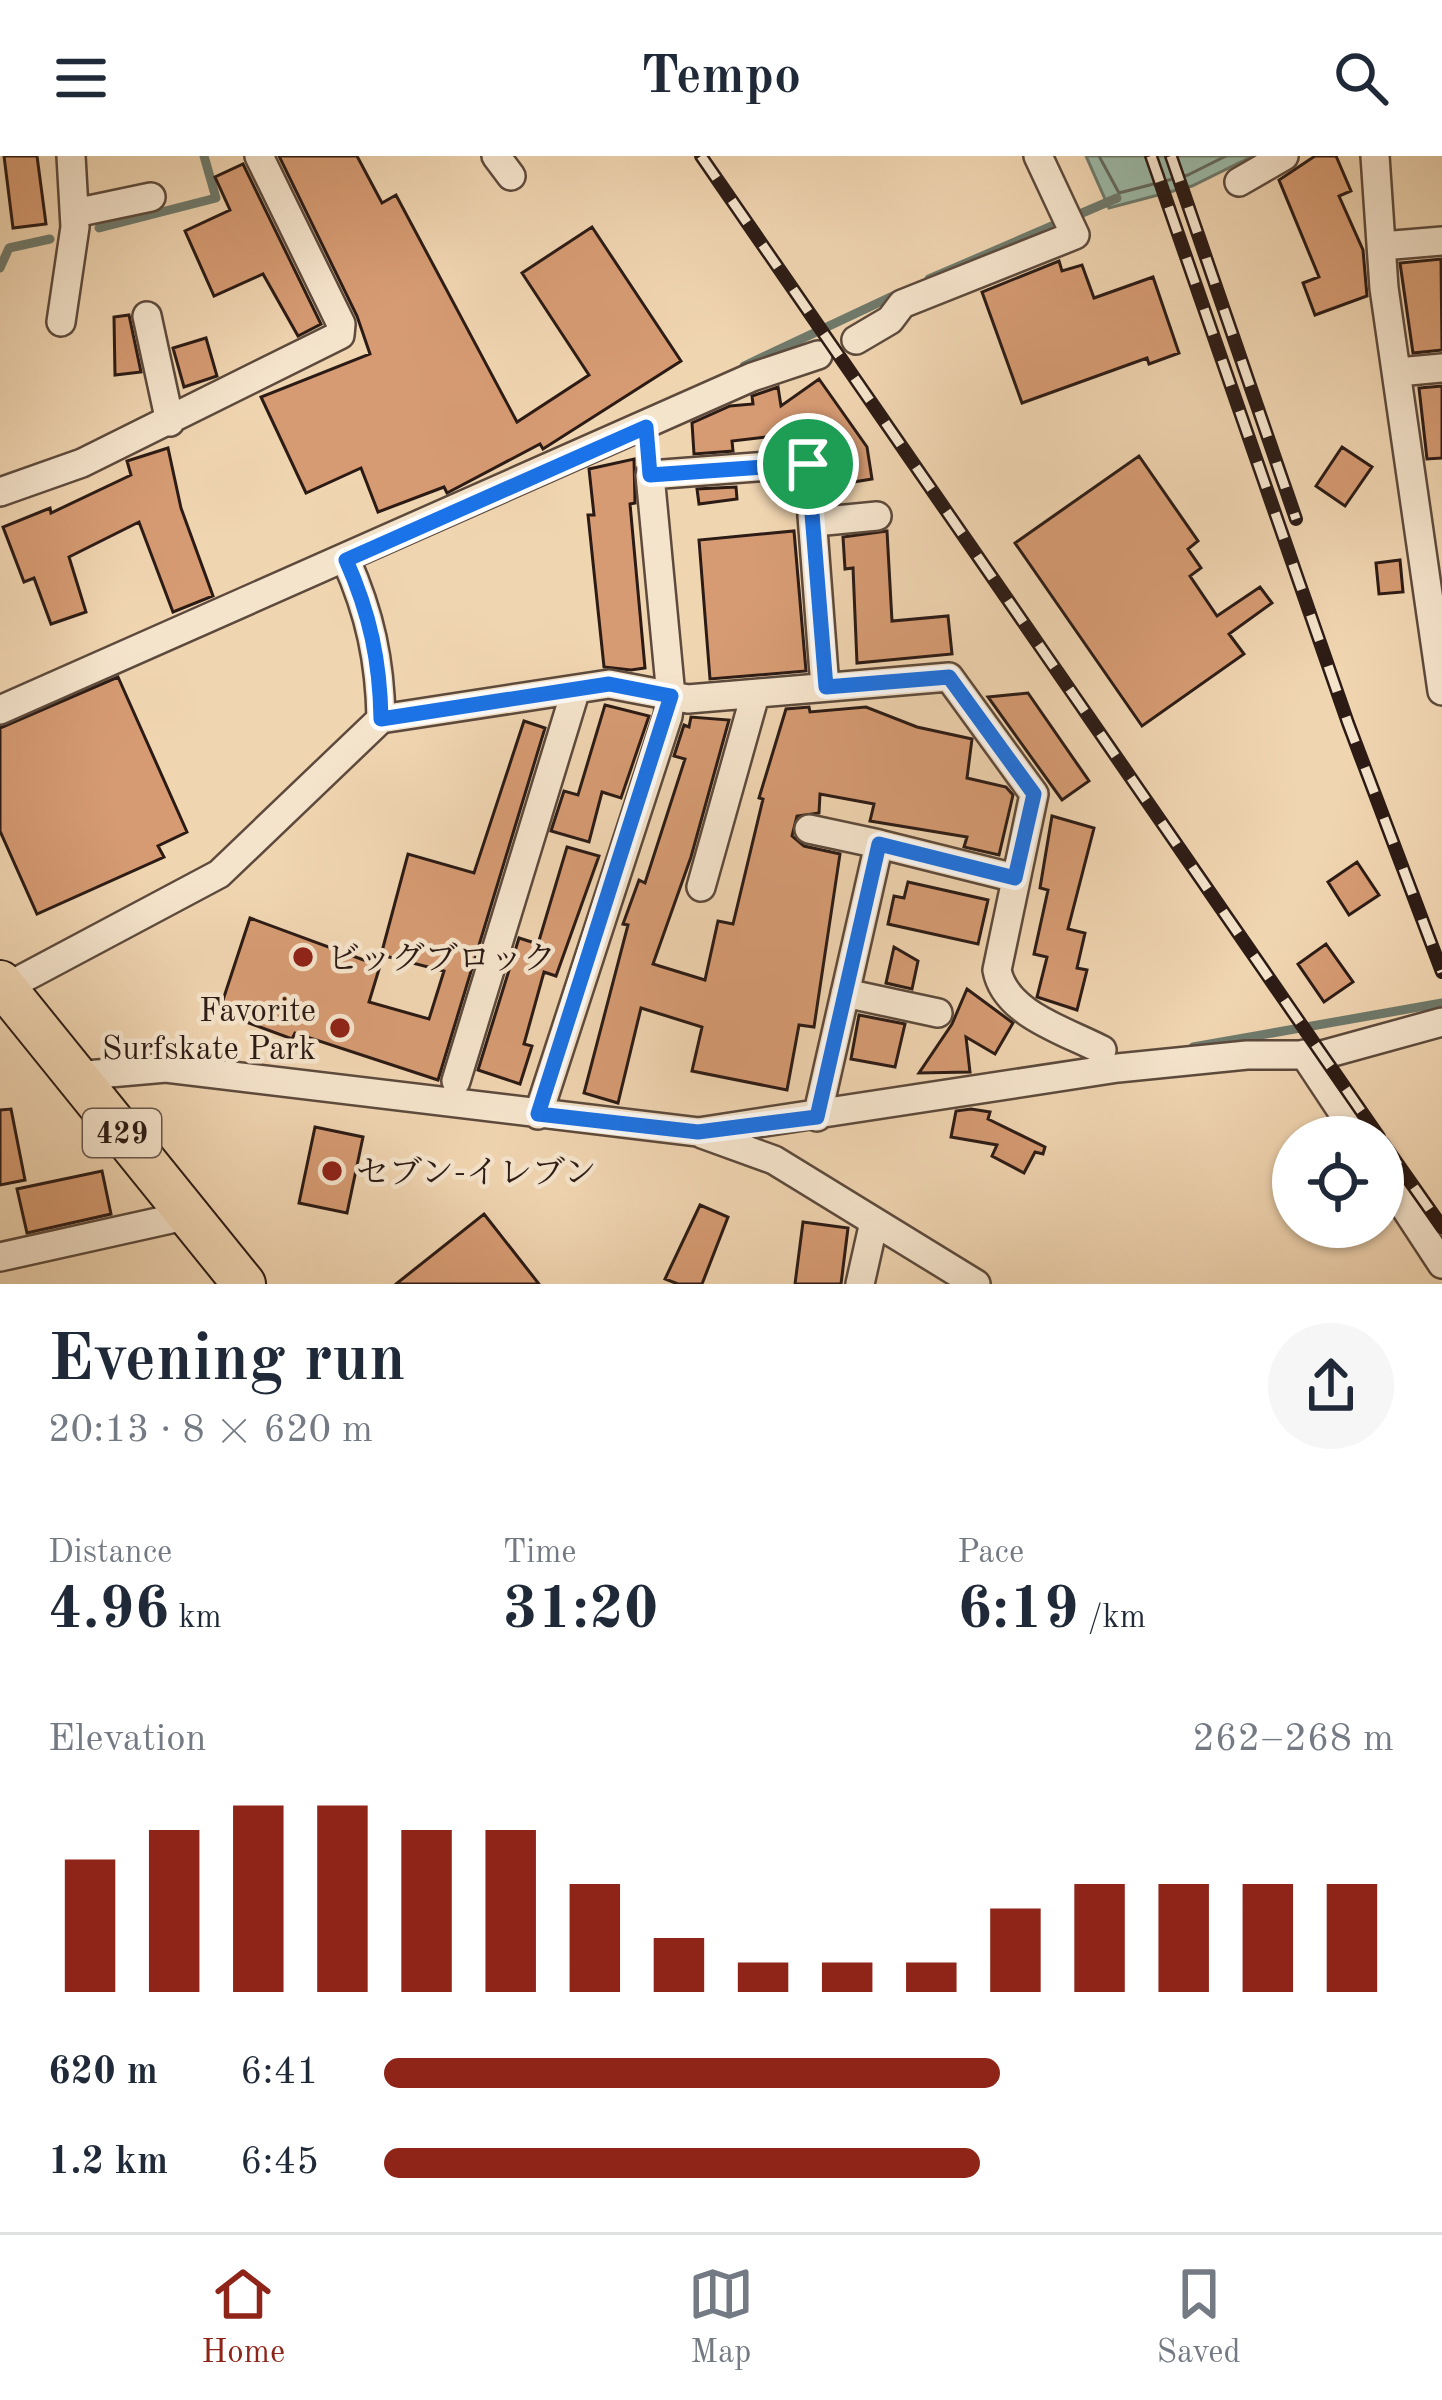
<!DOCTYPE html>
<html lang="en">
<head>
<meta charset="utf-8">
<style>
  :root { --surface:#fff; --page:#f6f6f7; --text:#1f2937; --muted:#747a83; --line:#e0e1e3; --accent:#8f2418 }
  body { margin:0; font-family:"Old Standard TT","Noto Serif JP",serif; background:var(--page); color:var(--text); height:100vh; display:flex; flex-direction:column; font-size:45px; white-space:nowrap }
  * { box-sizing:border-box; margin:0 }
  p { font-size:39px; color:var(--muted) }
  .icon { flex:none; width:66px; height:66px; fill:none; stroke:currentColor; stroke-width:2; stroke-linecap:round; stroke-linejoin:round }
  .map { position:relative; height:1128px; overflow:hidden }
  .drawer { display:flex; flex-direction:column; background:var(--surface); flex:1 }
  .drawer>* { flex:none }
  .controls { position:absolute; left:1272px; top:960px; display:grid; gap:24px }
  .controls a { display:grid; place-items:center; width:132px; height:132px; border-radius:50%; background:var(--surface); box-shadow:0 3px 9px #0004; font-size:60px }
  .pin { position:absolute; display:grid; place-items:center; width:102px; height:102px; color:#fff; margin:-51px; border:6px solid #fff; border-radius:50%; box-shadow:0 3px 12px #0007 }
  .round { display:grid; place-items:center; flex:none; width:126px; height:126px; border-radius:63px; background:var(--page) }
  .summary { display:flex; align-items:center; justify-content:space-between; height:204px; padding:0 48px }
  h1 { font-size:66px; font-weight:800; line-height:90px }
  .metrics { display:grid; grid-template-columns:repeat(3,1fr); gap:18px; height:204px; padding:12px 48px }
  .metrics div { display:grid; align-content:center }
  .metrics b { font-size:60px; font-weight:800 }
  .metrics small { font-size:33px; font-weight:400 }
  .metrics p { font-size:33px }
  .chart { height:336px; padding:24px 48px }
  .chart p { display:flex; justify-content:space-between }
  .chart svg { width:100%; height:216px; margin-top:12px; stroke:var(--accent); stroke-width:6 }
  ul { padding:0 48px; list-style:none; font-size:39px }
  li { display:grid; grid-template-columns:192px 144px 1fr; align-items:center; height:90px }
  li i { height:30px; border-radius:15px; background:var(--accent) }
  header { display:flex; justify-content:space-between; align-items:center; height:156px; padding:0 48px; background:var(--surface); font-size:54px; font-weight:800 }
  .tab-bar { display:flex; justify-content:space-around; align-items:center; height:168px; border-top:3px solid var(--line); background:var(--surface); font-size:33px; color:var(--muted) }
  .tab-bar a { display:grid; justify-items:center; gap:6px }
  .tab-bar .selected { color:var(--accent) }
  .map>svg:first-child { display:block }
  .water { fill:#9bb9a6; stroke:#6f7a6c; stroke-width:3 }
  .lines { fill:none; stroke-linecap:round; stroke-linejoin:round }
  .shore { stroke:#646a5e; stroke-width:3 }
  .stream { stroke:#6f7a6c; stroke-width:9 }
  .building { fill:#d69b73; stroke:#2c1b15; stroke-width:3 }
  .minor-casing { stroke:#5d4a3c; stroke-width:32 }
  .highway-casing { stroke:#2c1b15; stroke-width:46 }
  .minor { stroke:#f5e4cc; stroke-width:27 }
  .highway { stroke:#f0d5b1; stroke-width:42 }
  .rail-casing { stroke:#2c1b15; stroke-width:14 }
  .rail { stroke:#f5e4cc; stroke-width:9; stroke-dasharray:27; stroke-linecap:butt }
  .route-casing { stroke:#fff; stroke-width:24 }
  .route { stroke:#1a73e8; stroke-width:15 }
  .poi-dot { fill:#8f2418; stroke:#f5e4cc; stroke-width:4.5 }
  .labels { text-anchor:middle; stroke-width:9; stroke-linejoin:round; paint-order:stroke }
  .shield { fill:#f5e4cc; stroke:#68574c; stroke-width:3 }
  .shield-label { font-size:30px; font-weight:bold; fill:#2c1b15 }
  .poi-label { font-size:33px; fill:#2c1b15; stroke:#f5e4cc; text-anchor:start }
</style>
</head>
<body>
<header><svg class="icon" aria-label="menu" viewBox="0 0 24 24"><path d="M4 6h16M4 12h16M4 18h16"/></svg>Tempo<svg class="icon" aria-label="search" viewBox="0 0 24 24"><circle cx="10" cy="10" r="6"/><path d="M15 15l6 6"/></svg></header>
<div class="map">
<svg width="1442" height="1128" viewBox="0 0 1442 1128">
  <rect width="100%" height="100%" fill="#f0d5b1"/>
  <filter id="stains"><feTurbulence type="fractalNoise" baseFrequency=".00167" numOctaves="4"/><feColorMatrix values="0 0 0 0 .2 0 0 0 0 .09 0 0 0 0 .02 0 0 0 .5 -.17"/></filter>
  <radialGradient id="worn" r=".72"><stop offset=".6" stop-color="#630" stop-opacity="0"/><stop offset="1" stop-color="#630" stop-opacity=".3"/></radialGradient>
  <path class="water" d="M1086,0H1253L1192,30L1109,52Z"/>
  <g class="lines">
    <path class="shore" d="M1099,0L1119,37L1188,19L1226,0"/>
    <path class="stream" d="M99,72L216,42L204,0
      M0,112L9,92L50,83
      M929,123L1117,42
      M744,210L897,138
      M1193,891L1442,847
      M159,898L206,900"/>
  </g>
  <path class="building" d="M4,0H37L46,68L13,72Z
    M279,0H357L382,47L396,39L517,266L589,219L522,117L592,71L681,205L543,293L540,288L447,337L444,331L378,356L361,312L306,337L261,241L370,198L357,160Z
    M1315,0H1336L1351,35L1339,40L1363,94L1367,140L1315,159L1303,127L1319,121L1279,24Z
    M243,8L321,168L298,180L263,118L214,140L185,75L230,54L215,21Z
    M1441,103L1442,194L1413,197L1400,107Z
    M1059,105L1062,115L1082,109L1094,142L1153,121L1179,197L1149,208L1147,202L1022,247L982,136Z
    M129,159L141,216L115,219L114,161Z
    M206,182L217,220L184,231L173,192Z
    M819,223L867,291L872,323L847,327L811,276L732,285L733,295L694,298L692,267L730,250L753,248L752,240L778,231L781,250Z
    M1442,230V302L1427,303L1419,232Z
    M1342,291L1372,311L1345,350L1316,330Z
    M168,292L181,352L213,440L173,456L139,366L69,401L86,456L51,468L34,422L24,426L3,371L50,352L51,357L131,319L127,305Z
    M1139,300L1198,385L1188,393L1201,412L1190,420L1217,460L1260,431L1272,447L1229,478L1244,498L1142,570L1015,387Z
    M634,303L635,347L630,348L645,512L631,514L604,511L588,359H594L589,313Z
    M736,331L737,343L699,348L697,333Z
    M794,375L806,515L710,523L699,384Z
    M887,375L892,465L948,460L952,498L857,507L853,412L845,413L843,381Z
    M1400,404L1403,436L1379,438L1376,407Z
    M118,521L187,676L158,690L164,701L37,758L0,675V572Z
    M1028,537L1089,625L1062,644L988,541Z
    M605,549L649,560L621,642L602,636L589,686L551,675L564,635L578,639Z
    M809,551L810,556L866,551L917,571L972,583L967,622L1006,631L1013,639L999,699L964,691L967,681L870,665L874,648L820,638L819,657L797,660L792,680L804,690L840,698L814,871L799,869L787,934L692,915L702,871L641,852L618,947L584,937L628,769L623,768L639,724L645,727L685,603L674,600L684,569L689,571L691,561L729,564L691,701L653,808L705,824L718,765L733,768L763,643L759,642L786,553Z
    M524,565L545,572L438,924L295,877L292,883L219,856L250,762L380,810L369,846L429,863L444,815L381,799L408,698L474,717Z
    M1052,660L1094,672L1068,773L1085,777L1077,812L1087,814L1077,854L1037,841L1047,801L1034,798L1048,734L1040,732Z
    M567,691L599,700L556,820L544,816L524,888L532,890L520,928L478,914L519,782L538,788Z
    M1357,706L1379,739L1349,759L1328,726Z
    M908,726L988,744L978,788L888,768L894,740L904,742Z
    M1326,788L1353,826L1324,846L1298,808Z
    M894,791L918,805L912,833L886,827Z
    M967,833L1013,867L995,898L966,881L970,916L919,917L952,868Z
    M859,859L905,868L895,911L851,903Z
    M11,953L25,1024L0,1029V954Z
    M971,953L990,956L988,963L1045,991L1043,998L1035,996L1024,1017L992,1000L997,989L951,981L956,955Z
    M315,971L363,981L347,1057L299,1047Z
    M102,1015L111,1058L27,1077L17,1033Z
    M700,1049L728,1061L702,1128H678L665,1123Z
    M484,1058L539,1128H396Z
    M803,1066L848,1072L841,1128H795Z"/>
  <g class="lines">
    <defs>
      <path id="minor" d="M496,0L511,20
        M1375,0L1384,132L1442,535
        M1239,26L1284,0
        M75,57L151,41
        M1382,90L1442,85
        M147,160L170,266
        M61,166L75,71L71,0
        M856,184L890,164L902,148L1075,79L1038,0
        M1398,216L1442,212
        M0,336L82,307L340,179L341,168L259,0
        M815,366L877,360
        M0,554L752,221L818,199
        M381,563L609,528L688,543L949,521L1034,638L997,814C1005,858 1066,875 1102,894
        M809,673L879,688
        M701,731L755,539
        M5,832L219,718L381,563C380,505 370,458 346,404
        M845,837L938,857
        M1304,898L1359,981
        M75,920L166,912L698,976L1118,912L1247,899H1322L1442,866
        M456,925L576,533
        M538,959L668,560L671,540L650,319L808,307L825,531
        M817,961L879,688L1015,722
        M702,978L774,1004L976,1128
        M1383,1018L1442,1108
        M0,1101L189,1059
        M860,1128L874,1066"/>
      <path id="highway" d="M0,826L244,1128"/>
    </defs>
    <use href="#minor" class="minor-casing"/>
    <use href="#highway" class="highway-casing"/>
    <use href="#minor" class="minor"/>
    <use href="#highway" class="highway"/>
    <defs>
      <path id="rail" d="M701,0L1379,981
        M1151,0L1348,567L1442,816
        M1171,0L1296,363
        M1383,987L1442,1071"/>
    </defs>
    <use href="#rail" class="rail-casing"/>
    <use href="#rail" class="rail"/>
  </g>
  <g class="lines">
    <defs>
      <path id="route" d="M646,271L650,319L808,308L826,531L949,521L1034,638L1015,722L879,688L817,961L698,976L538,958L671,540L609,528L381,563C380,505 370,458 346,404Z"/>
    </defs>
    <use href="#route" class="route-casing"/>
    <use href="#route" class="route"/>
  </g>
  <g class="poi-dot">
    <circle cx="303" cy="801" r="12"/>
    <circle cx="340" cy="872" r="12"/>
    <circle cx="332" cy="1015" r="12"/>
  </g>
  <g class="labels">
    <rect class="shield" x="83" y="953" width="78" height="48" rx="9"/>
    <g class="shield-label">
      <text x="122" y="987">429</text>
    </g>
    <g class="poi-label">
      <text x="327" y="813">ビッグブロック</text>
      <text x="316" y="865" text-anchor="end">Favorite<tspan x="316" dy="38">Surfskate Park</tspan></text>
      <text x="356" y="1027">セブン-イレブン</text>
    </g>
  </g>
  <rect width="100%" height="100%" filter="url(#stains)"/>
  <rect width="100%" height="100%" fill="url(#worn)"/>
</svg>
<div class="controls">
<a><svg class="icon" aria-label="locate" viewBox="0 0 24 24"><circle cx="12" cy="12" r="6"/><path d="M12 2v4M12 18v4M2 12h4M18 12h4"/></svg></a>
</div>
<div class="pin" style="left:808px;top:308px;background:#1e9e55"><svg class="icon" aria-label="arrive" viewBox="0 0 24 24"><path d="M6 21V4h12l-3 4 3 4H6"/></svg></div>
</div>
<section class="drawer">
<div class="summary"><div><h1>Evening run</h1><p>20:13 · 8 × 620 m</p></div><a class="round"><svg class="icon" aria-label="share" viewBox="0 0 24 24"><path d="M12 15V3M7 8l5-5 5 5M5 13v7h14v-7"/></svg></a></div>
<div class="metrics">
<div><p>Distance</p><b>4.96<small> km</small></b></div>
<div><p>Time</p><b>31:20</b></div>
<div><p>Pace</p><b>6:19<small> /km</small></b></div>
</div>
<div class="chart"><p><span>Elevation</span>262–268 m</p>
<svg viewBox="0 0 160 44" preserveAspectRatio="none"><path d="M5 44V17M15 44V11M25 44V6M35 44V6M45 44V11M55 44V11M65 44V22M75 44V33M85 44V38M95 44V38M105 44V38M115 44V27M125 44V22M135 44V22M145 44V22M155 44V22"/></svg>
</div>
<ul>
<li><b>620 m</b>6:41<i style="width:61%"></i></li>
<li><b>1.2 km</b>6:45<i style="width:59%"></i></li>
</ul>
</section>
<nav class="tab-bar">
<a class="selected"><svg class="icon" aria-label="home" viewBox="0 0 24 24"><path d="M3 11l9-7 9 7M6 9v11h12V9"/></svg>Home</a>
<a><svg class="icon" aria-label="map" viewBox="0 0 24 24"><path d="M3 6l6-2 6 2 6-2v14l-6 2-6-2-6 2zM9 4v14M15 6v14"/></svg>Map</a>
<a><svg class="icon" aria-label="saved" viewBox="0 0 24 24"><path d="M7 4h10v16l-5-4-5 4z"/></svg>Saved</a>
</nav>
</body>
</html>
